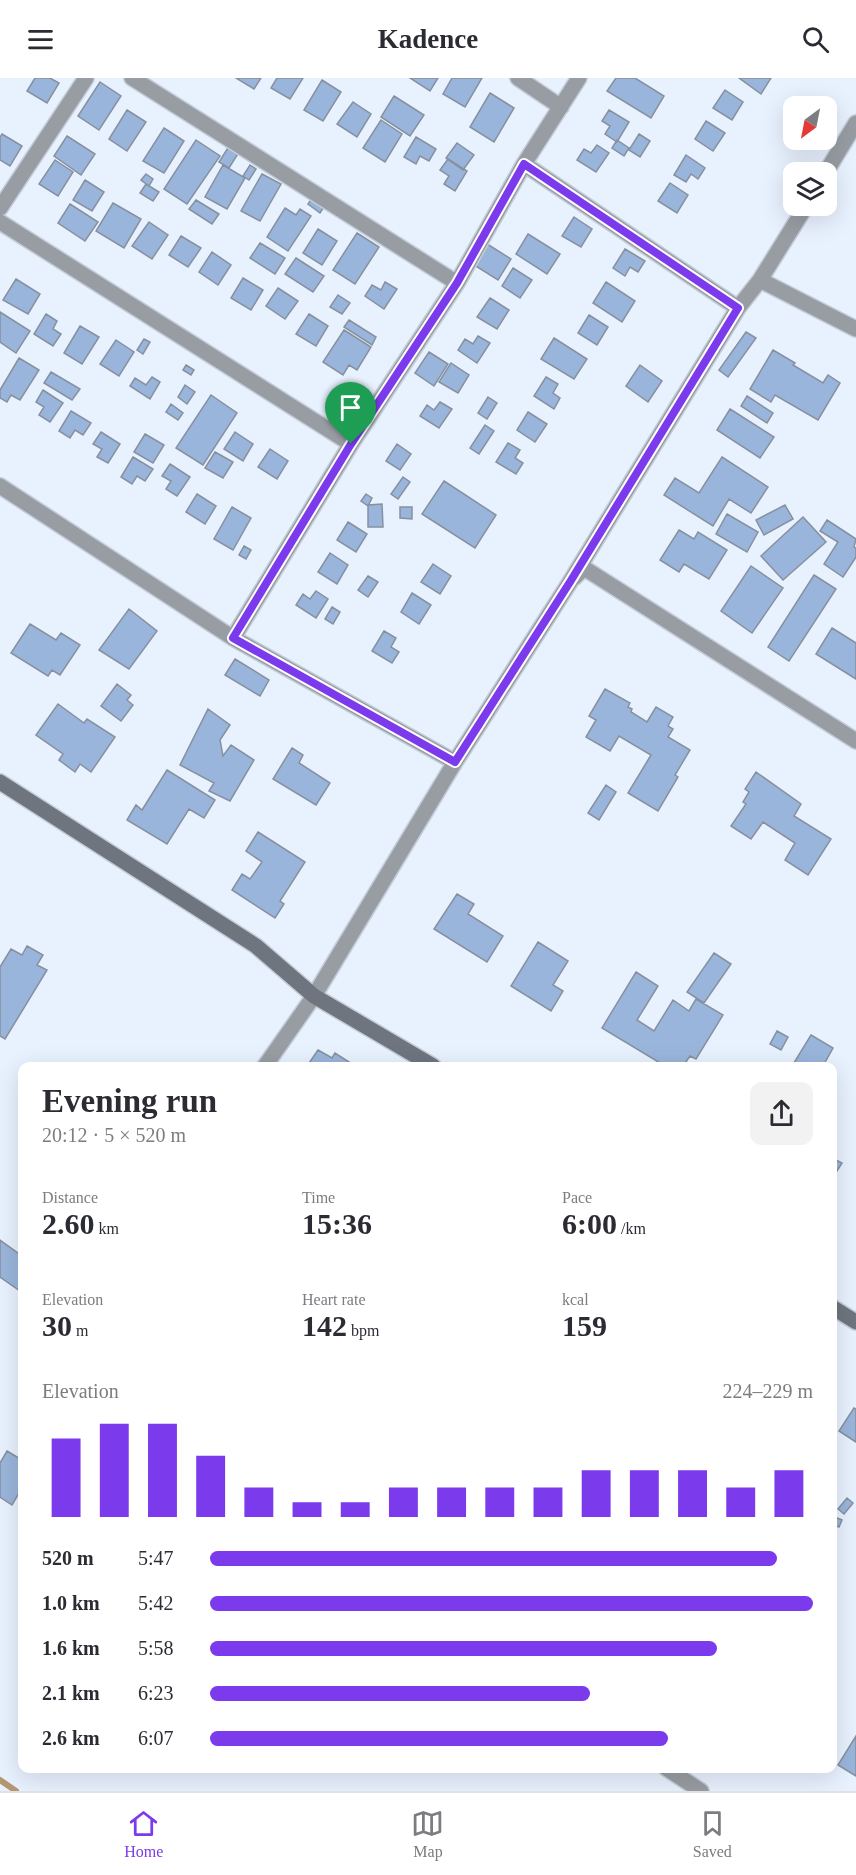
<!DOCTYPE html>
<html lang="en">
<head>
<meta charset="utf-8">
<style>
  :root { --surface:#fff; --page:#f2f2f3; --text:#2b2b33; --muted:#7c7c81; --line:#e1e1e2; --accent:#7c3aed }
  body { margin:0; font-family:Georgia,serif; background:var(--page); color:var(--text); height:100vh; display:flex; flex-direction:column; font-size:22px; white-space:nowrap }
  * { box-sizing:border-box; margin:0 }
  p { font-size:20px; color:var(--muted) }
  .icon { flex:none; width:33px; height:33px; fill:none; stroke:currentColor; stroke-width:2; stroke-linecap:round; stroke-linejoin:round }
  .map { position:relative; flex:1; overflow:hidden }
  .panel { position:absolute; left:18px; top:984px; width:819px; height:711px; display:flex; flex-direction:column; background:var(--surface); border-radius:12px; box-shadow:0 6px 24px #0002 }
  .panel>* { flex:none }
  .needle { width:39px; rotate:212deg }
  .fabs { position:absolute; left:783px; top:18px; display:grid; gap:12px }
  .fabs a { display:grid; place-items:center; width:54px; height:54px; border-radius:12px; background:var(--surface); box-shadow:0 6px 24px #0002; font-size:30px }
  .pin { position:absolute; display:grid; place-items:center; width:51px; height:51px; color:#fff; margin:-62px -26px; border-radius:50% 50% 50% 0; rotate:-45deg; box-shadow:0 0 6px #0007 }
  .pin .icon { rotate:45deg }
  .round { display:grid; place-items:center; flex:none; width:63px; height:63px; border-radius:12px; background:var(--page) }
  .head { display:flex; align-items:center; justify-content:space-between; height:102px; padding:0 24px }
  h1 { font-size:33px; font-weight:800; line-height:45px }
  .metrics { display:grid; grid-template-columns:repeat(3,1fr); gap:9px; height:102px; padding:6px 24px }
  .metrics div { display:grid; align-content:center }
  .metrics b { font-size:30px; font-weight:800 }
  .metrics small { font-size:16px; font-weight:400 }
  .metrics p { font-size:16px }
  .chart { height:168px; padding:12px 24px }
  .chart p { display:flex; justify-content:space-between }
  .chart svg { width:100%; height:108px; margin-top:6px; stroke:var(--accent); stroke-width:6 }
  ul { padding:0 24px; list-style:none; font-size:20px }
  li { display:grid; grid-template-columns:96px 72px 1fr; align-items:center; height:45px }
  li i { height:15px; border-radius:8px; background:var(--accent) }
  header { display:flex; justify-content:space-between; align-items:center; height:78px; padding:0 24px; background:var(--surface); font-size:27px; font-weight:800 }
  .tabs { display:flex; justify-content:space-around; align-items:center; height:84px; border-top:2px solid var(--line); background:var(--surface); font-size:16px; color:var(--muted) }
  .tabs a { display:grid; justify-items:center; gap:3px }
  .tabs .on { color:var(--accent) }
  .map>svg:first-child { display:block }
  .lines { fill:none; stroke-linecap:round; stroke-linejoin:round }
  .stream { stroke:#b49772; stroke-width:6 }
  .building { fill:#9ab5db; stroke:#86909f; stroke-width:1.5 }
  .street-casing { stroke:#c4ccd8; stroke-width:18 }
  .secondary-casing { stroke:#c4ccd8; stroke-width:18 }
  .street { stroke:#989da3; stroke-width:15 }
  .secondary { stroke:#6e757e; stroke-width:15 }
  .route-casing { stroke:#fff; stroke-width:12 }
  .route { stroke:#7c3aed; stroke-width:8 }
</style>
</head>
<body>
<header><svg class="icon" aria-label="menu" viewBox="0 0 24 24"><path d="M4 6h16M4 12h16M4 18h16"/></svg>Kadence<svg class="icon" aria-label="search" viewBox="0 0 24 24"><circle cx="10" cy="10" r="6"/><path d="M15 15l6 6"/></svg></header>
<div class="map">
<svg width="856" height="1713" viewBox="0 0 856 1713">
  <rect width="100%" height="100%" fill="#e8f1fe"/>
  <g class="lines">
    <path class="stream" d="M0,1702L16,1713"/>
  </g>
  <path class="building" d="M35,0H50L59,5L47,25L27,13Z
    M236,0H261L254,11Z
    M277,0H303L290,21L271,10Z
    M410,0H438L430,13Z
    M452,0H482L465,29L443,16Z
    M616,0H635L664,18L651,40L607,13Z
    M739,0H771L761,16Z
    M322,2L341,14L323,43L304,32Z
    M100,4L121,18L99,52L78,38Z
    M725,12L743,24L732,42L713,30Z
    M490,15L514,30L494,64L470,49Z
    M394,18L424,37L410,58L381,39Z
    M353,24L371,36L357,59L337,46Z
    M127,32L146,44L127,73L109,61Z
    M609,32L629,44L617,64L605,56L610,48L602,43Z
    M381,42L402,56L385,84L363,70Z
    M706,43L725,55L713,73L695,61Z
    M164,50L184,63L164,95L143,83Z
    M2,56L22,68L10,88L0,82V59Z
    M639,56L650,63L640,79L629,72Z
    M67,58L95,76L81,97L54,78Z
    M416,59L436,71L429,83L420,78L416,86L404,79Z
    M196,62L220,78L187,126L164,111Z
    M617,62L629,70L624,78L612,70Z
    M231,65L241,71L229,90L219,84Z
    M457,65L474,77L463,92L446,80Z
    M597,67L609,75L596,94L577,82L584,71L591,75Z
    M686,77L705,90L698,101L691,96L686,104L674,97Z
    M448,81L467,93L455,113L444,106L449,98L440,92Z
    M55,82L73,94L58,118L39,106Z
    M223,87L245,100L227,131L205,119Z
    M250,87L256,91L249,102L243,98Z
    M146,96L153,101L149,108L141,102Z
    M262,96L281,106L260,143L241,133Z
    M85,102L104,114L92,133L73,122Z
    M670,105L688,117L677,135L658,123Z
    M146,106L159,114L153,123L140,115Z
    M312,120L324,129L320,135L308,126Z
    M196,122L219,136L212,146L189,131Z
    M113,125L141,141L124,170L96,153Z
    M70,126L98,144L85,163L58,145Z
    M285,130L296,137L300,131L311,138L288,173L267,159Z
    M574,139L592,151L581,169L562,158Z
    M149,144L168,157L152,181L132,168Z
    M318,151L337,163L322,187L303,175Z
    M357,155L379,169L355,206L333,192Z
    M528,156L560,176L547,196L516,176Z
    M181,158L201,170L188,189L169,177Z
    M484,164L511,181L498,202L471,185Z
    M260,165L285,180L275,196L250,180Z
    M625,171L645,183L638,194L630,189L625,198L613,190Z
    M212,174L231,187L218,207L199,194Z
    M296,180L324,198L313,214L285,196Z
    M513,190L532,202L520,220L502,208Z
    M243,200L263,212L251,232L231,220Z
    M16,201L40,216L28,236L3,222Z
    M385,204L397,211L384,231L365,218L372,207L381,212Z
    M606,204L635,223L622,244L593,225Z
    M278,210L298,223L285,241L266,228Z
    M338,217L350,225L342,236L330,229Z
    M490,220L509,232L497,251L477,239Z
    M0,234L30,253L16,275L0,264Z
    M46,236L57,243L53,251L61,256L53,268L34,256Z
    M309,236L328,248L316,268L296,256Z
    M589,237L608,249L597,267L578,255Z
    M349,242L376,259L372,267L344,249Z
    M80,248L99,259L82,286L64,275Z
    M344,252L371,269L357,292L349,287L343,297L323,284Z
    M746,254L756,260L728,299L719,292Z
    M478,258L490,265L477,285L458,272L465,261L473,266Z
    M554,260L587,281L574,301L541,281Z
    M144,261L150,264L143,276L137,272Z
    M116,262L134,274L119,298L100,286Z
    M773,272L795,285L793,287L823,305L828,297L840,305L818,342L775,317L771,324L750,311Z
    M429,274L448,286L434,308L415,295Z
    M19,280L39,292L20,322L11,317L7,324L0,320V312Z
    M451,285L469,297L458,315L439,304Z
    M186,287L194,292L191,297L183,292Z
    M640,287L662,303L648,324L626,308Z
    M51,294L80,311L72,322L44,305Z
    M152,299L160,304L150,321L130,308L135,300L146,307Z
    M546,299L558,306L553,315L560,320L554,331L534,318Z
    M185,307L195,314L187,326L178,319Z
    M43,312L63,325L50,344L39,337L44,329L36,324Z
    M211,317L237,335L203,387L176,370Z
    M747,318L773,335L767,345L741,328Z
    M488,319L497,325L487,341L478,335Z
    M440,324L452,331L439,350L420,338L427,327L434,332Z
    M171,326L183,335L178,342L166,334Z
    M730,331L774,359L760,380L717,352Z
    M71,333L91,345L83,357L75,352L70,360L59,353Z
    M528,334L547,346L535,364L517,352Z
    M485,347L494,353L479,376L470,370Z
    M101,354L120,366L108,385L97,379L102,371L93,366Z
    M235,354L253,366L243,383L224,371Z
    M145,356L164,367L153,385L134,374Z
    M508,365L520,372L515,380L523,385L516,396L496,384Z
    M397,366L411,376L400,392L386,383Z
    M270,371L288,383L277,401L258,389Z
    M215,374L233,384L223,400L205,390Z
    M133,379L153,391L145,403L137,398L132,406L121,399Z
    M722,379L768,409L751,435L729,421L713,448L664,417L675,400L699,415Z
    M170,386L190,399L177,418L166,411L171,403L162,398Z
    M403,399L410,404L398,421L391,416Z
    M444,403L496,437L475,470L422,436Z
    M197,416L216,428L205,446L186,434Z
    M366,416L372,420L368,428L361,423Z
    M382,426L383,449H368V427Z
    M785,427L793,441L764,457L756,442Z
    M232,429L251,440L233,472L214,461Z
    M400,429H412V441L400,440Z
    M727,436L758,454L747,474L716,456Z
    M803,439L826,464L783,502L761,478Z
    M827,442L856,461L854,469L856,470V479L843,499L824,486L838,464L820,453Z
    M348,444L367,456L356,474L337,462Z
    M679,452L694,461L698,454L727,472L709,501L684,486L679,494L660,482Z
    M244,468L251,472L246,481L239,477Z
    M330,475L348,487L337,506L318,494Z
    M433,486L451,498L440,516L421,504Z
    M751,488L783,510L752,555L721,533Z
    M814,497L836,511L789,583L768,569Z
    M368,498L378,504L368,519L358,512Z
    M316,513L328,521L316,540L296,527L303,516L310,521Z
    M412,515L431,527L419,546L401,534Z
    M332,529L340,534L333,546L325,541Z
    M129,531L157,553L129,591L99,572Z
    M30,546L56,562L61,555L80,567L60,597L52,592L48,598L11,575Z
    M832,550L856,565V601L816,576Z
    M384,553L396,560L391,569L399,574L392,585L372,573Z
    M235,581L269,602L260,618L225,597Z
    M117,606L131,617L127,622L133,627L121,643L101,628Z
    M605,611L630,625L628,629L632,631L631,634L647,644L656,629L673,639L668,648L673,651L668,659L690,672L675,697L678,699L658,733L628,715L651,677L619,658L610,673L586,659L596,642L589,638Z
    M58,626L84,645L87,641L115,659L91,694L80,686L75,694L59,682L63,676L36,657Z
    M208,631L230,647L220,662L223,678L231,667L254,682L230,723L209,713L214,705L180,687Z
    M292,670L303,677L299,685L330,705L316,727L273,701Z
    M167,692L215,722L204,740L189,731L167,766L127,742L136,727L142,732Z
    M756,694L801,726L794,738L831,761L808,797L785,782L795,765L763,744L751,761L731,748L746,726L743,724L749,714L745,711Z
    M606,707L616,714L599,742L588,735Z
    M258,754L305,784L280,823L284,826L275,840L232,812L242,796L250,801L262,784L246,773Z
    M457,816L474,826L468,836L503,858L487,884L434,851Z
    M538,864L568,883L553,907L563,913L551,933L511,908Z
    M27,868L43,877L37,887L47,892L5,961L0,958V889L11,871L22,877Z
    M714,875L731,886L704,925L687,914Z
    M636,894L658,908L637,942L654,953L673,922L689,933L696,921L723,937L696,981L690,978L683,988H665L602,950Z
    M777,953L788,959L781,972L770,966Z
    M811,957L833,970L823,988H792Z
    M318,972L332,980L335,975L349,984L346,988H307Z
    M832,1080L842,1085L832,1101Z
    M0,1162L22,1178V1210L20,1213L0,1199Z
    M854,1330L856,1331V1364L839,1353Z
    M7,1373L22,1382V1410L12,1427L0,1419V1385Z
    M847,1420L853,1425L844,1436L838,1431Z
    M832,1438L842,1442L839,1449L832,1446Z
    M856,1658V1698L838,1687Z"/>
  <g class="lines">
    <defs>
      <path id="street" d="M132,0L457,205
        M518,0L561,29
        M524,86L738,230
        M826,94L856,45
        M0,130L86,0
        M0,144L351,366
        M760,202L856,251
        M0,408L233,560L455,684
        M574,500L584,490L856,663
        M233,560L351,366L457,205L524,86L579,0
        M265,988L314,918L455,684L570,504L738,230L760,202L806,128
        M666,1690L701,1713"/>
      <path id="secondary" d="M0,704L256,868L314,918L433,988
        M832,1229L856,1244"/>
    </defs>
    <use href="#street" class="street-casing"/>
    <use href="#secondary" class="secondary-casing"/>
    <use href="#street" class="street"/>
    <use href="#secondary" class="secondary"/>
  </g>
  <g class="lines">
    <defs>
      <path id="route" d="M524,86L738,230L570,504L455,684L233,560L351,366L457,205Z"/>
    </defs>
    <use href="#route" class="route-casing"/>
    <use href="#route" class="route"/>
  </g>
</svg>
<div class="fabs">
<a><svg class="needle" viewBox="-14 -14 28 28"><path d="M0-13l5 13h-10z" fill="#e53935"/><path d="M0 13l5-13h-10z" fill="#7c7c81"/></svg></a>
<a><svg class="icon" aria-label="layers" viewBox="0 0 24 24"><path d="M12 4l9 5-9 5-9-5zM3 14l9 5 9-5"/></svg></a>
</div>
<div class="pin" style="left:351px;top:366px;background:#1e9e55"><svg class="icon" aria-label="arrive" viewBox="0 0 24 24"><path d="M6 21V4h12l-3 4 3 4H6"/></svg></div>
<section class="panel">
<div class="head"><div><h1>Evening run</h1><p>20:12 · 5 × 520 m</p></div><a class="round"><svg class="icon" aria-label="share" viewBox="0 0 24 24"><path d="M12 15V3M7 8l5-5 5 5M5 13v7h14v-7"/></svg></a></div>
<div class="metrics">
<div><p>Distance</p><b>2.60<small> km</small></b></div>
<div><p>Time</p><b>15:36</b></div>
<div><p>Pace</p><b>6:00<small> /km</small></b></div>
</div>
<div class="metrics">
<div><p>Elevation</p><b>30<small> m</small></b></div>
<div><p>Heart rate</p><b>142<small> bpm</small></b></div>
<div><p>kcal</p><b>159</b></div>
</div>
<div class="chart"><p><span>Elevation</span>224–229 m</p>
<svg viewBox="0 0 160 44" preserveAspectRatio="none"><path d="M5 44V12M15 44V6M25 44V6M35 44V19M45 44V32M55 44V38M65 44V38M75 44V32M85 44V32M95 44V32M105 44V32M115 44V25M125 44V25M135 44V25M145 44V32M155 44V25"/></svg>
</div>
<ul>
<li><b>520 m</b>5:47<i style="width:94%"></i></li>
<li><b>1.0 km</b>5:42<i style="width:100%"></i></li>
<li><b>1.6 km</b>5:58<i style="width:84%"></i></li>
<li><b>2.1 km</b>6:23<i style="width:63%"></i></li>
<li><b>2.6 km</b>6:07<i style="width:76%"></i></li>
</ul>
</section>
</div>
<nav class="tabs">
<a class="on"><svg class="icon" aria-label="home" viewBox="0 0 24 24"><path d="M3 11l9-7 9 7M6 9v11h12V9"/></svg>Home</a>
<a><svg class="icon" aria-label="map" viewBox="0 0 24 24"><path d="M3 6l6-2 6 2 6-2v14l-6 2-6-2-6 2zM9 4v14M15 6v14"/></svg>Map</a>
<a><svg class="icon" aria-label="saved" viewBox="0 0 24 24"><path d="M7 4h10v16l-5-4-5 4z"/></svg>Saved</a>
</nav>
</body>
</html>
